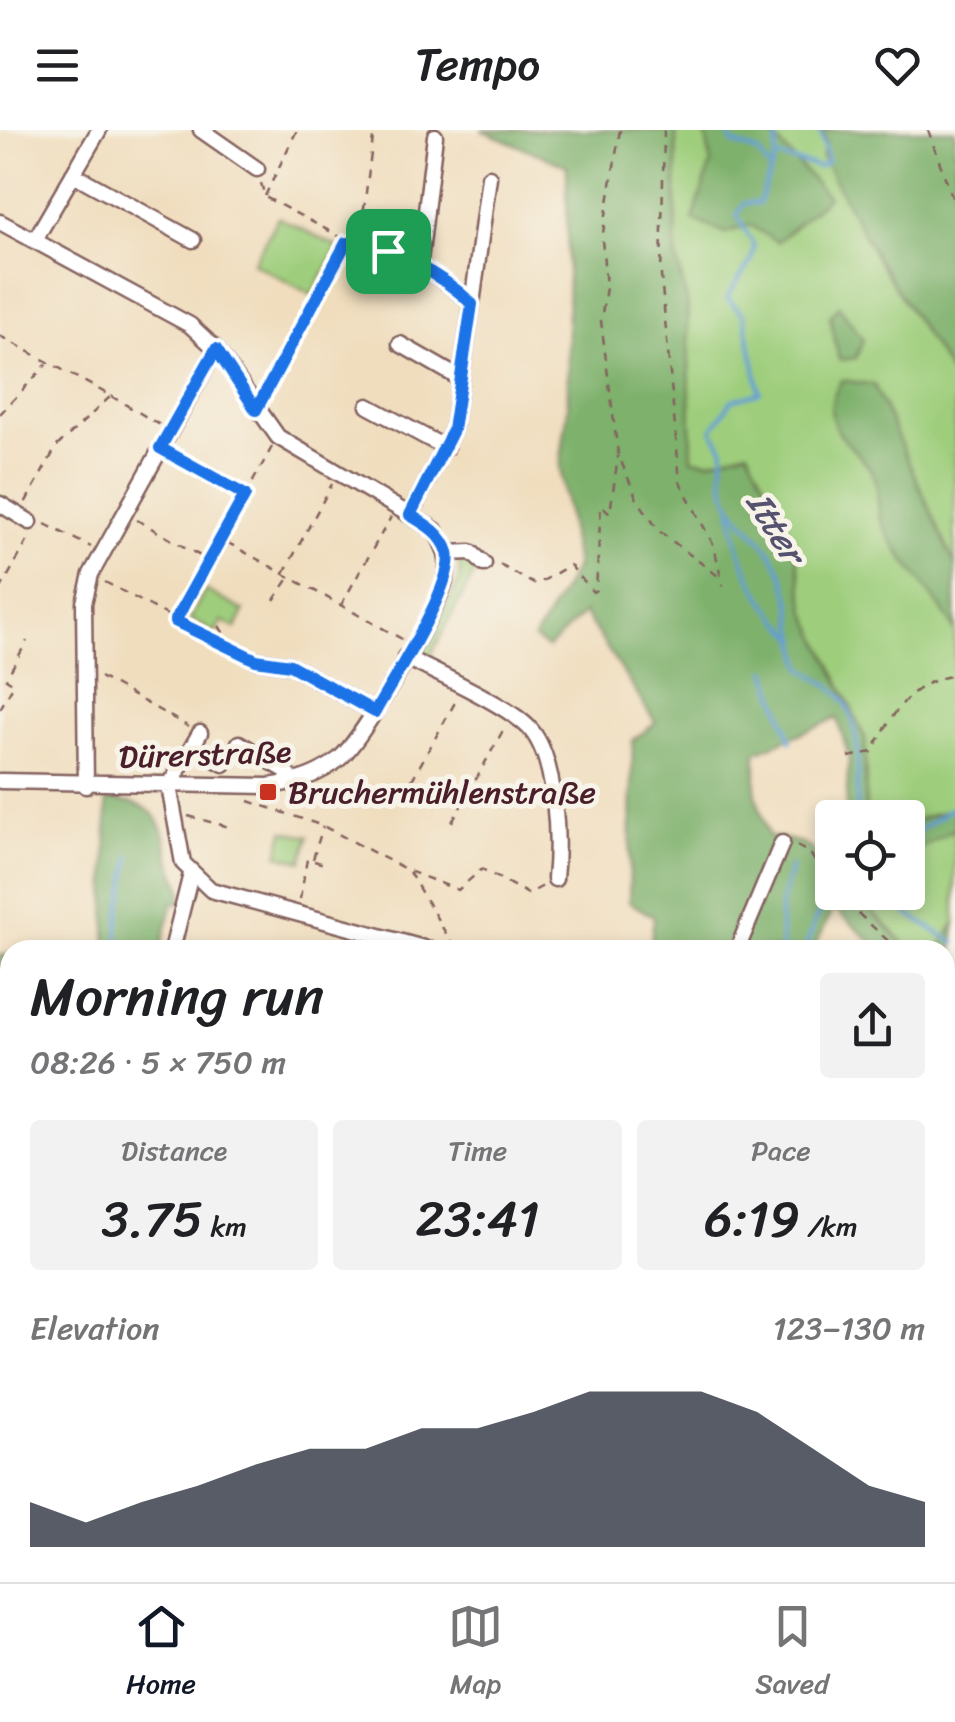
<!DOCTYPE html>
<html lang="en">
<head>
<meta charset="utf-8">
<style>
  :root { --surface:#fff; --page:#f2f2f2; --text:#202124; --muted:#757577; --line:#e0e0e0; --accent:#111827 }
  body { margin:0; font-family:Sriracha,sans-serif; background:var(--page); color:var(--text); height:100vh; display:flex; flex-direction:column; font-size:38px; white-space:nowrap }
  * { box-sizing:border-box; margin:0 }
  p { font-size:32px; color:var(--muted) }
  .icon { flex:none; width:55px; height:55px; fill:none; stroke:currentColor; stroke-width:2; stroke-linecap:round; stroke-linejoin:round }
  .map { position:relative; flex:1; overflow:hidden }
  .details { position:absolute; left:0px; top:810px; width:955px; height:642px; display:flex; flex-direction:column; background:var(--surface); border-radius:30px 30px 0 0; box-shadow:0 5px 15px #0003 }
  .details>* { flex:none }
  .tools { position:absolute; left:815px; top:670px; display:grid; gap:20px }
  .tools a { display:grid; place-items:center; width:110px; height:110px; border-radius:10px; background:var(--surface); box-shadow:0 5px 15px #0003; font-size:50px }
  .pin { position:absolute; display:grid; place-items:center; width:85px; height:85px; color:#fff; margin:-42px; border-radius:20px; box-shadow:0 5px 15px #0006 }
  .round { display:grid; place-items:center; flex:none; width:105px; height:105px; border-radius:10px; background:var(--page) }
  .head { display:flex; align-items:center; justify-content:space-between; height:170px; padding:0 30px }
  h1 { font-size:55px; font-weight:600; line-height:75px }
  .metrics { display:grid; grid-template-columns:repeat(3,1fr); gap:15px; height:170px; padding:10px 30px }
  .metrics div { display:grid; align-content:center; border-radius:10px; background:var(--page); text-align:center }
  .metrics b { font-size:50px; font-weight:600 }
  .metrics small { font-size:28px; font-weight:400 }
  .metrics p { font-size:28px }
  .chart { height:280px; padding:20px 30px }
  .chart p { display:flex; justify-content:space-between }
  .chart svg { width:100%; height:180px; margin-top:10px; fill:var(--accent); opacity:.7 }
  header { display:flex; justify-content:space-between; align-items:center; height:130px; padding:0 30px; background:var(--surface); font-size:45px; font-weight:600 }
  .tabs { display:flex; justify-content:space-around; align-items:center; height:140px; border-top:2px solid var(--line); background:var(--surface); font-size:28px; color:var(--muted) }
  .tabs a { display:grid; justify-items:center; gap:5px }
  .tabs .on { color:var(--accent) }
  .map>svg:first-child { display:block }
  .green { fill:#9ece7c; stroke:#747654; stroke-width:2.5 }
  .forest { fill:#7eb16c; stroke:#64684c; stroke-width:2.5 }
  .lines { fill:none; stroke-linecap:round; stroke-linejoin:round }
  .stream { stroke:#649ed3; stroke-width:4 }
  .minor-casing { stroke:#84625e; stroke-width:19 }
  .path { stroke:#84625e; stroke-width:2.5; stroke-dasharray:8 8; stroke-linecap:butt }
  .minor { stroke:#fff; stroke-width:14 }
  .route-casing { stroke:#fff; stroke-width:20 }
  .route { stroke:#1a73e8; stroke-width:12 }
  .poi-dot { fill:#c8321e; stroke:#f7f3e8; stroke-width:4 }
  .labels { text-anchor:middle; stroke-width:10; stroke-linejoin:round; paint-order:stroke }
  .street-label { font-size:32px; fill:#4a1f2b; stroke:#f7f3e8 }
  .poi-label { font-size:32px; fill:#4a1f2b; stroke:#f7f3e8; text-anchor:start }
  .water-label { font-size:35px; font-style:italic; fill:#54526e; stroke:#f7f3e8 }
</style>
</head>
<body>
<header><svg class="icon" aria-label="menu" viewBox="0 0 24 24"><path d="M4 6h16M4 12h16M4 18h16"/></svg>Tempo<svg class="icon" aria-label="heart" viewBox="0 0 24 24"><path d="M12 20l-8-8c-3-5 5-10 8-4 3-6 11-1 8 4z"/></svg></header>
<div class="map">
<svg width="955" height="1452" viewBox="0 0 955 1452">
  <rect width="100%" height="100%" fill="#f7f3e8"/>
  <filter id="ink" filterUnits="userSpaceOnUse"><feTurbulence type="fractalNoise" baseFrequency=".01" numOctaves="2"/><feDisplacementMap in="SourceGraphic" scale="20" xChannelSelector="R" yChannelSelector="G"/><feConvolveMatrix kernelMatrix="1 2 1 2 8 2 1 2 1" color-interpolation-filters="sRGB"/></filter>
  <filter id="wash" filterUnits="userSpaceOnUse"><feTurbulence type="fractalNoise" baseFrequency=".0048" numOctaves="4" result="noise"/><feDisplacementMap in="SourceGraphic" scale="40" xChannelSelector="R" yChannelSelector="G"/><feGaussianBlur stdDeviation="2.25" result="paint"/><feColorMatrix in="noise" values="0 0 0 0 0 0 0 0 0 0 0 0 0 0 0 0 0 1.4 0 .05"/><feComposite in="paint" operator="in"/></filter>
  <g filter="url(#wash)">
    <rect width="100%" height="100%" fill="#f0ddbd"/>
    <path class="green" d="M676,0H822L826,13L823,27L877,129L955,251V678L908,693V688L866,687L865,608L806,481L794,411L748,321L709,331L692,329L687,172L676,126Z
      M278,87L338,117L312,165L253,133Z
      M460,431H471L475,442L429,528L422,519L459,451Z
      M205,460L244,481L236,498L222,491L215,503L190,489Z
      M955,699V793L938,820H911L868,777L877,763L908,762V725Z
      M284,701L309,706L302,731L278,725Z
      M526,1443H639L640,1451L540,1452Z"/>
    <path class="forest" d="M481,0H676V126L687,172L692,329L709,331L748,320L794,411L806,481L865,608L866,687H850L846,676L849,627L837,588L756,622V666L769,707C804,708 832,725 832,762L877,763L868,778L911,820H881L834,778L813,820H650L654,787L629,772L633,610L656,593L584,483L548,518L534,509L576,437L560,337L568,278L567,36Z
      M705,0H767L828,67L777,112L750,95L726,103L693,90L711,33Z
      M822,0H955V251L877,129L822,27L826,13Z
      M839,176L863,210L856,228L839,230L830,186Z
      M842,250L874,255L955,435V501C937,466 894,423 882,393C875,377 881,354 871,340C848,309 814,294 842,250Z
      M107,670C154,673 161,685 170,728C174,747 185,752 181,773L173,772L160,820H106Z
      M955,678V699L908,725V693Z
      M955,793L950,845L955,856V887L945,880V820H938Z
      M0,825L10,826V927L0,924Z
      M945,1096L955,1100V1182L945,1179Z
      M945,1206L955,1208V1452H636L639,1442H945Z
      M61,1443H160L155,1452H67Z
      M433,1443H526L540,1452H447Z"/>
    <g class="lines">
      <path class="stream" d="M728,0L732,13L758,22L768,37
        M820,0L828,31L820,37L776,27L759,73H744L737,85L754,116L751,131L727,168L744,185L760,262L732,270L712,300L724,319C715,391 755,387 780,439C795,471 793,505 803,538C813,546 826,551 836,561C866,589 856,650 857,688
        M776,25L777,0
        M732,380C737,433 759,473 798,509
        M767,540L791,611
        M908,708L955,676
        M886,762L909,785L955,813
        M119,820C115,787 127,760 130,727
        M782,820L780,777L791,736
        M805,820L816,788L836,762
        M503,1442L510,1452
        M724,1442L728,1452"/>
    </g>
  </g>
  <g filter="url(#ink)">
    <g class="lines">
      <defs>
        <path id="minor" d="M201,0L257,39
          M73,44L193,110
          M0,92L190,195L216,219L278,307L435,400C445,418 451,430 445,451C436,482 363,609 339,629C318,646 295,653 268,656L0,651
          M36,108L99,0
          M366,115C402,125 445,147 472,174L453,300L410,385
          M419,139L435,6
          M472,174L489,47
          M400,214L461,249
          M368,276L446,318
          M0,374L30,392
          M448,423L471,422L484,434
          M405,527C434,542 512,577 531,600C557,631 559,711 555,749
          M256,530L290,535L375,582
          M239,613L285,640L293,653
          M192,617L224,634
          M86,656L84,473L91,444L216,219
          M169,656L183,733L211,760L431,820
          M169,656L200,603
          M172,820L191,744
          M737,820L782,713
          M0,1086L10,1079
          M0,1178L10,1194
          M0,1274L10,1267
          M687,1442L688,1452"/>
      </defs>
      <use href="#minor" class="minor-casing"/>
      <path class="path" d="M620,0L602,109L606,157L601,191L618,324L637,369L659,401L722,449
        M664,0L661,146L680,352L714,416L723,456
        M928,0L955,75
        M261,53L265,67L354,114
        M265,66L297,0
        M0,206L111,266L57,316L24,375
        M265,263L364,78L374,0
        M111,266L160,295
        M0,284L47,234
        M272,317L221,409L402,509
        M172,324L244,365
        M137,390L209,431
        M45,394L91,417
        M500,435L536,455L570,435L593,462L596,460L601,375L610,383L618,326
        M284,443L332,354
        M105,452L235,521
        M0,460L31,405
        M194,460L202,465
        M274,470L290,447
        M341,475L391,387
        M175,490L220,410
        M219,496L235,521L243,525
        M100,547L189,597
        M0,579L14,554L6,549L27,511
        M849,627L872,622C892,585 909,552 955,545
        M404,664L457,569
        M249,671L323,696L409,741L458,760L482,739L528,764L545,755
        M188,686L233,698
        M452,692L505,597
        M797,716L810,723L832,760
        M313,729L323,696
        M409,742L456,820
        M835,762L898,820
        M300,769L307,729L328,735
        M215,820H217
        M945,863L955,872
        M0,983L10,985
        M945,1222L955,1224
        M194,1442L195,1452
        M469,1442L488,1452
        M493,1442L501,1452
        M151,1452L156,1442
        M313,1452L318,1442"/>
      <use href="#minor" class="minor"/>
    </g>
  </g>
  <g class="lines" filter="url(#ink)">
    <defs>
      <path id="route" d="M346,113C390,118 440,142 472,174L453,300L410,385C425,394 442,403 448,422C456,453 392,551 375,582L290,535L256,530L175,491L245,365L160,318L216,219L256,280Z"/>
    </defs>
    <use href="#route" class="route-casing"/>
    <use href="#route" class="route"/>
  </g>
  <rect class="poi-dot" x="258" y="652" width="20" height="20" rx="5"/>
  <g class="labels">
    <g class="street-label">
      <text transform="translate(205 624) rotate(-2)" y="11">Dürerstraße</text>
    </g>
    <g class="poi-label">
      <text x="288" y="673">Bruchermühlenstraße</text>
    </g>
    <g class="water-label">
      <text transform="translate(776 397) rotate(58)" y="12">Itter</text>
    </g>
  </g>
</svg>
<div class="tools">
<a><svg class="icon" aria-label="locate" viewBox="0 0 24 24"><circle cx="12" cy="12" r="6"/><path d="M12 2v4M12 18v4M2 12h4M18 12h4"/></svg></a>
</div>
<div class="pin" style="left:388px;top:121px;background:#1e9e55"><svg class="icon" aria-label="arrive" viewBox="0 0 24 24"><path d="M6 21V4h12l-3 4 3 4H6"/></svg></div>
<section class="details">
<div class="head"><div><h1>Morning run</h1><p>08:26 · 5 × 750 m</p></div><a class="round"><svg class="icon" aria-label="share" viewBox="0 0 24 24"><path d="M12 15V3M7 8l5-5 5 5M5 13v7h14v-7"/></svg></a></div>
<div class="metrics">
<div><p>Distance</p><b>3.75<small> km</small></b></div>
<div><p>Time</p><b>23:41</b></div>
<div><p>Pace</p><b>6:19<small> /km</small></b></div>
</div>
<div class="chart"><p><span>Elevation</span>123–130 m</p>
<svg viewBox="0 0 160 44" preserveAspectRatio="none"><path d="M0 44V33L10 38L20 33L30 29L40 24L50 20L60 20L70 15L80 15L90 11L100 6L110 6L120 6L130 11L140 20L150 29L160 33V44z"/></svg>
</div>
</section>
</div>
<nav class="tabs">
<a class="on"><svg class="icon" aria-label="home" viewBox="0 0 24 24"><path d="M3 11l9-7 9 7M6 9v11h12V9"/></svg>Home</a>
<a><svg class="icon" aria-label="map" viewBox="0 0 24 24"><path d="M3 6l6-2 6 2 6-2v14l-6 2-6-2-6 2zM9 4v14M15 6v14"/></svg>Map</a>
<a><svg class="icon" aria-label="saved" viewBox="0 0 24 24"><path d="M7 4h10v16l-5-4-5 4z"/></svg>Saved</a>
</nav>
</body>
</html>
